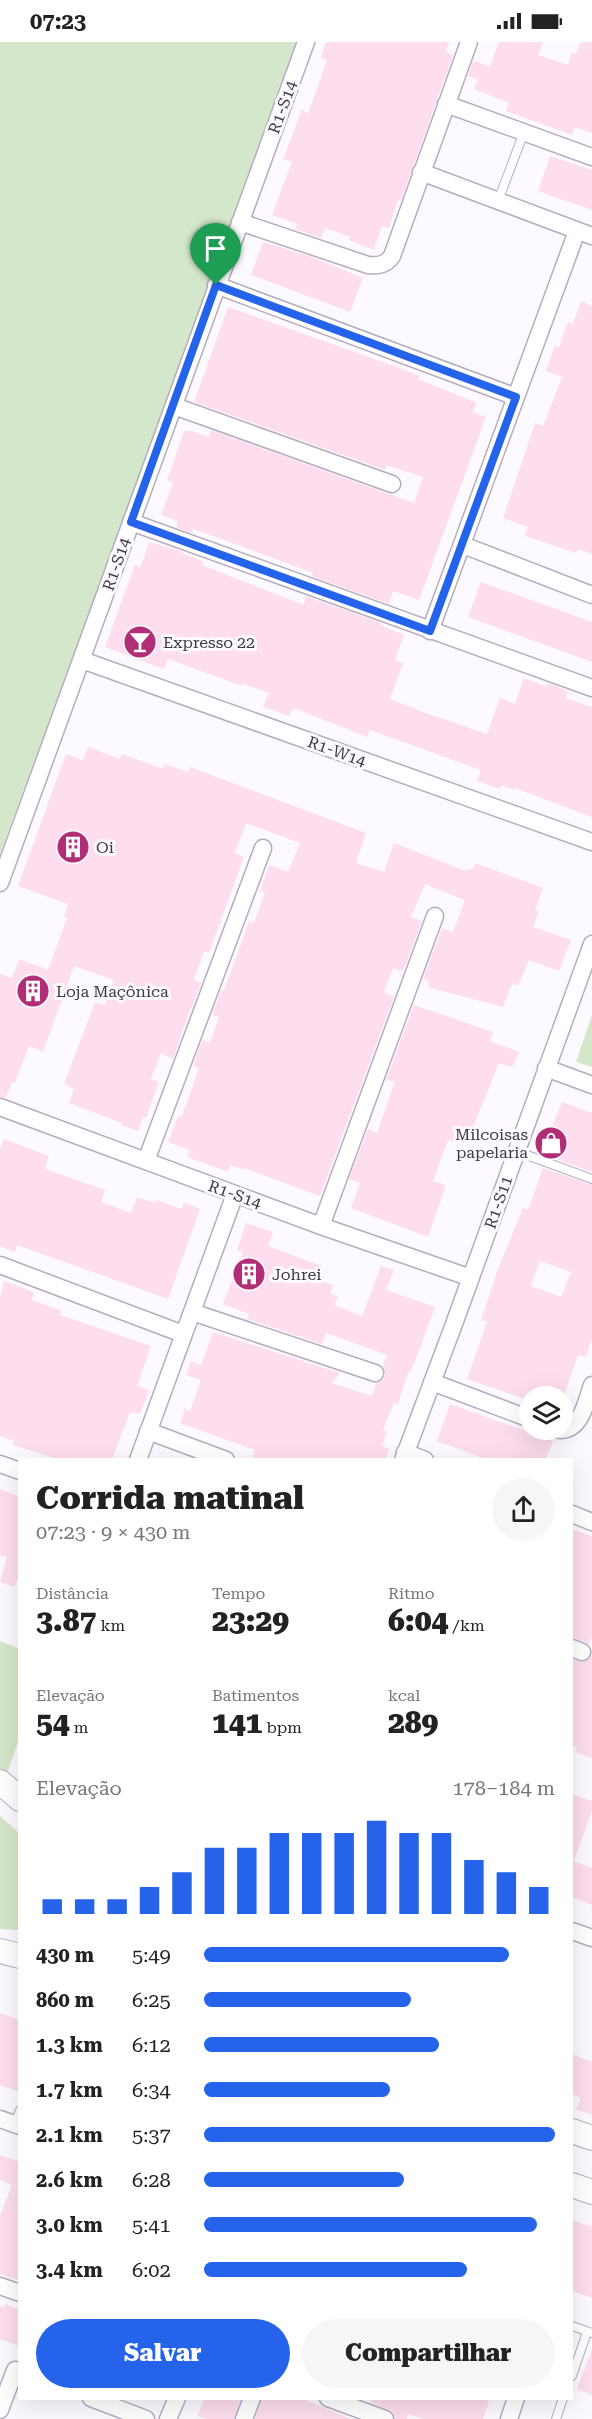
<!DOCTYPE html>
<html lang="pt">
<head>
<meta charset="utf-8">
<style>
  :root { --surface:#fff; --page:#f6f6f6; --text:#222; --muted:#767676; --accent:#2563eb }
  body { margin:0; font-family:"Roboto Serif",serif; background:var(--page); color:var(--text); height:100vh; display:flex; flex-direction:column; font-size:22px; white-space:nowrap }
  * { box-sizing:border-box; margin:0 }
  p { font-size:20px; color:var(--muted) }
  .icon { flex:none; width:33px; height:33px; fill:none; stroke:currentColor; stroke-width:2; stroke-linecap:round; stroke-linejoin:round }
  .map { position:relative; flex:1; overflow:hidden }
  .panel { position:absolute; left:18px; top:1416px; width:555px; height:942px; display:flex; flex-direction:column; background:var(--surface); border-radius:0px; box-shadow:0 6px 24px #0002 }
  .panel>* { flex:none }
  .fabs { position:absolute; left:519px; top:1344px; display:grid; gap:12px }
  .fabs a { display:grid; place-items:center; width:54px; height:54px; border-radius:50%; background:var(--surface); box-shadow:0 6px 24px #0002; font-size:30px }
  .pin { position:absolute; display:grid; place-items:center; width:51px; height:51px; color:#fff; margin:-62px -26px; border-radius:50% 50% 50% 0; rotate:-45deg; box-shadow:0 0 6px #0007 }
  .pin .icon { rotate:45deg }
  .round { display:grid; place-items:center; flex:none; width:63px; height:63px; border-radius:32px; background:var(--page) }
  .summary { display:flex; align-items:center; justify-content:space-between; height:102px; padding:0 18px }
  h1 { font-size:33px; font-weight:800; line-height:45px }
  .figures { display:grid; grid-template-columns:repeat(3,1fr); gap:9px; height:102px; padding:6px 18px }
  .figures div { display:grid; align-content:center }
  .figures b { font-size:30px; font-weight:800 }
  .figures small { font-size:16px; font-weight:400 }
  .figures p { font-size:16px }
  .chart { height:168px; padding:12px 18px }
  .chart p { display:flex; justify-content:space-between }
  .chart svg { width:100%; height:108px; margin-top:6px; stroke:var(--accent); stroke-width:6 }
  .primary-button { display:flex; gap:12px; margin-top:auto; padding:12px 18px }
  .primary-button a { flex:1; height:69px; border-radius:36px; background:var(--accent); color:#fff; font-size:24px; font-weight:800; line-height:69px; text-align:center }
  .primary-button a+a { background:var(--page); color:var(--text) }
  ul { padding:0 18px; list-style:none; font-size:20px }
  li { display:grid; grid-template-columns:96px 72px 1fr; align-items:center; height:45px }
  li i { height:15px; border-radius:8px; background:var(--accent) }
  .status { display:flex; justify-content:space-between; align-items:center; height:42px; padding:0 30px; background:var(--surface); direction:ltr }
  .status svg { height:16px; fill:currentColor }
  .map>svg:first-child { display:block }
  .green { fill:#d5e7ca }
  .building { fill:#fdddee; fill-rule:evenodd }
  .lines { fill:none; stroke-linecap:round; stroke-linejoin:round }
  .service-casing { stroke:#b5acc1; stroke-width:10 }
  .minor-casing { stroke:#b5acc1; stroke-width:19 }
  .secondary-casing { stroke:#b5acc1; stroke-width:26 }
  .service { stroke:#fff; stroke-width:8 }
  .minor { stroke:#fff; stroke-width:16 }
  .secondary { stroke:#fff; stroke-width:24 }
  .route-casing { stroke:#fff; stroke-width:12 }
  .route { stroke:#2563eb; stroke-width:8 }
  .labels { text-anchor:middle; stroke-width:6; stroke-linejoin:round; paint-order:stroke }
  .street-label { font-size:16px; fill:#3e3a43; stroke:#fcfaff }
  .poi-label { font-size:16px; fill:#3e3a43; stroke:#fcfaff; text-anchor:start }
</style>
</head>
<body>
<div class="status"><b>07:23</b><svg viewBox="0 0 49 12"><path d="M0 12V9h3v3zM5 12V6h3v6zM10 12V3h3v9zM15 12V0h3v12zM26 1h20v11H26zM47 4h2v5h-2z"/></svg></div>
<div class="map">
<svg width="592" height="2377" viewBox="0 0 592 2377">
  <rect width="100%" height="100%" fill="#fcfaff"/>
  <path class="green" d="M0,0H299L0,812Z
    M592,973V1025L576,1020Z
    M0,1599L20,1607L19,1697L6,1735L0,1729Z
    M0,1774L19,1791V1888L0,1887Z"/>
  <path class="building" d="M326,0H449L446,10L453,13L401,159L398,158L389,186L382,184L374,208L349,198L350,195L325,186L321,196L295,187L297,182L272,173L292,119L283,118L302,67L308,72L327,18L321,16Z
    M499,0H543L538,13L568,23L572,10L576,12L581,0H592V91L575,85L572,93L506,69L509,61L474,47L478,37L468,34L472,21L475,19L490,25Z
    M550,114L592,128V168L538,149Z
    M263,200L312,215L363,236L350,270L251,233Z
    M581,259L592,264V512L578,507L576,511L525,494L528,485L503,476L535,381L543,384L562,335L546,329L555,303L559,305L568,280L573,282Z
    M228,265L405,328L419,334L418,337L477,361L473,370L486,375L419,558L393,549L389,562L311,534L313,531L238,503L193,487L191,491L176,485L178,479L161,473L173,441L167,438L184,389H192L209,395L211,388L414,461L423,435L387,423L385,428L194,360Z
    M149,500L183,510V512L203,519L202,523L304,563L305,554L381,581L380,583L404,593L395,618L403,621L390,657L426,671L487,692L500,656L515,662L524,636L547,645L548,641L568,649L566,656L592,665V775L515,746V748L501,743L500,747L477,739L481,728L370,688L367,695L294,666L289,674L263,665L269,651L243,642L242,644L168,617L164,627L105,605L135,523L140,526Z
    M481,540L592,580V620L468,575Z
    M88,705L120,717L122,712L163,727L164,722L188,730L190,725L366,791L356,821L384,830L394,801L463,828L473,827L475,821L543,846L535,868L539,869L533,885L571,898L559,929L529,918L518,944L512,941L503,965L428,945L430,940L423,937L442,886L453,890L465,858L425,842L411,875L422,879L404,927L402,929L393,926L384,950L394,955L392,960L320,1154L244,1126V1128L230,1123L228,1130L187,1115L190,1108L168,1100L178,1074H182L199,1026L193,1024L202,998L210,1001L219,975L212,973L221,948L224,949L249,879L254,881L265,850L260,849L269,823L288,830L300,801L246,781L235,811L244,815L209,911L204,909L194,938L201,941L191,968L190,967L173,1017L161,1011L151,1037L159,1040L146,1076L143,1075L138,1089L121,1083L122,1081L69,1061L74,1047L64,1042L95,960L105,963L114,938L74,924L43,1010L29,1004L15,1041L12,1040L6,1056L0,1055V932L12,936L19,917L48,928L67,876L64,875L68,862L18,844L66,712L83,718Z
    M414,963L493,990L490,999L519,1010L512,1025L499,1021L469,1095L457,1090L453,1100L448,1098L433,1139L446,1143L428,1195L351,1166L360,1141L349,1137L368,1087L377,1091L395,1039L386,1038Z
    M562,1060L592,1071V1130L548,1114L550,1107L544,1105Z
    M4,1097L49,1114L45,1127L105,1148L101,1160L131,1171L137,1155L155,1161L156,1158L182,1167L184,1161L200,1167L168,1257L17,1203L15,1210L0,1204V1106Z
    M543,1126L592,1143V1297L586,1315L578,1313L564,1354H530V1359L467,1337L487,1280L481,1278L498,1227L523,1166L528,1168ZM540,1219L571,1230L561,1255L531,1244Z
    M246,1181L273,1190L268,1204L322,1224L317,1237L333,1243L330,1251L338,1254L334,1263L362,1274L381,1224L394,1228L386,1248L435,1265L414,1322L407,1334L398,1362L394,1361L383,1388L387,1390L382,1404L389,1407L385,1418H261L253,1415L255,1408L180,1381L185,1367L190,1369L201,1338L186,1333L191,1319L201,1323L213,1290L340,1331L332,1341L372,1354L376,1341L381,1339L385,1334L383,1324L387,1313L326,1291L322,1302L247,1277L249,1272L223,1262L243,1210L237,1208Z
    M4,1239L34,1250L32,1258L62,1269L60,1273L151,1304L137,1344L149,1348L140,1372L130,1370L112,1418H61L13,1403L14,1399L0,1394V1256Z
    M450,1362L553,1399L546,1418H488L437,1399Z
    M0,1447L20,1455V1532L14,1545L0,1540L7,1515L0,1513Z
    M572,1487L592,1494V1594L589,1602L572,1596Z
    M592,1612V1716L575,1710L577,1705L572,1704V1617L584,1620Z
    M572,1752L592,1759V1768L574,1819L592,1826V1863L572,1855Z
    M0,1971L20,1978V2050L0,2043Z
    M572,2012L592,2020V2073L576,2067L581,2056L572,2052Z
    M0,2113L20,2120V2239L0,2232V2174L12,2143L0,2138Z
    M572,2178L592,2185V2256L572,2249Z
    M5,2262L20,2268V2304L0,2297V2264L4,2266Z
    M591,2310H592V2353L577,2347Z
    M204,2356H241L234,2377H206L198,2374Z
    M262,2356H301L351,2377H255Z
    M371,2356H490L483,2377H423L408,2372L407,2377H395L393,2370L373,2361Z"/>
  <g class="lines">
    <defs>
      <path id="service" d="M498,159L524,90
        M516,1109L592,1137
        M15,2082L20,2068
        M572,2284L592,2291
        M572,2334L587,2290
        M556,2377L563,2356"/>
      <path id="minor" d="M446,62L592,115
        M421,130L592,194
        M240,180L368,223C378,224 386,223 392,214L469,0
        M216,243L516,355
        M174,364L392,442
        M131,480L592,646
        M463,503L592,553
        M430,589L577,189
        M82,618L592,800
        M0,841L306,0
        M546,1026L592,1043
        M0,1065L321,1184L471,1236
        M146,1119L263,806
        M321,1184L435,874
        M0,1223L183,1292
        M192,1270L375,1331
        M432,1340L530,1377
        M560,1388C582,1388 586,1359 592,1343
        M148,1389L226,1418
        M405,1410L425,1418
        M138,1418L235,1152
        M403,1418L454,1282L592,902
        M0,1422L20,1429
        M572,1472L592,1480
        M572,1606L582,1610
        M572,1889L592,1896
        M0,2077L20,2084
        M0,2244L20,2251
        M91,2356L146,2377
        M328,2356L385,2377
        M0,2368L15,2328
        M168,2377L177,2356
        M244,2377L252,2356
        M509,2377L516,2356"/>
      <path id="secondary" d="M0,1740L20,1757
        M0,1909L20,1914
        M572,2089L592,2096
        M572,2143L592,2150"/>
    </defs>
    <use href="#service" class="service-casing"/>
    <use href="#minor" class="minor-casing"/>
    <use href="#secondary" class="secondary-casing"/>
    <use href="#service" class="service"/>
    <use href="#minor" class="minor"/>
    <use href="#secondary" class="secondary"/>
  </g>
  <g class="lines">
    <defs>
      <path id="route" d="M216,243L516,355L430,589L131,480Z"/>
    </defs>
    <use href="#route" class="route-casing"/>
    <use href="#route" class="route"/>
  </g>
  <defs>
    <symbol id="bar-disc" viewBox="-11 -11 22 22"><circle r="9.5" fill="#b12d76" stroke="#fcfaff"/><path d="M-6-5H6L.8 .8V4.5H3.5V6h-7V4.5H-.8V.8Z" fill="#fff"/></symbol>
    <symbol id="building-disc" viewBox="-11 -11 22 22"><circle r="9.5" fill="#b12d76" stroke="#fcfaff"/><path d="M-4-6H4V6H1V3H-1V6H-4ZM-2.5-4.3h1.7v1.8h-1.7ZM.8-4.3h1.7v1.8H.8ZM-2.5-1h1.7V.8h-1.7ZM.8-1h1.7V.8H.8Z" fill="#fff"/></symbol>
    <symbol id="shop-disc" viewBox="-11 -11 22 22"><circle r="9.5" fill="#b12d76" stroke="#fcfaff"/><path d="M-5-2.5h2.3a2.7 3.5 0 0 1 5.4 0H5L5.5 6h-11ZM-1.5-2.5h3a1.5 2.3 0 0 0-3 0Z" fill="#fff"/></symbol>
  </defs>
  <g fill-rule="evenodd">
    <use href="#bar-disc" x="121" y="581" width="38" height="38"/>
    <use href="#building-disc" x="54" y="786" width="38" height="38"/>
    <use href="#building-disc" x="14" y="930" width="38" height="38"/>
    <use href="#shop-disc" x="532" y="1082" width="38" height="38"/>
    <use href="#building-disc" x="230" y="1213" width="38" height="38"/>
  </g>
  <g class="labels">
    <g class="street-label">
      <text transform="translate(282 65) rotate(-70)" y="6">R1-S14</text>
      <text transform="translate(116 522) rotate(-71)" y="6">R1-S14</text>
      <text transform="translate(337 709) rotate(20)" y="6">R1-W14</text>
      <text transform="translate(235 1152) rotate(20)" y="6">R1-S14</text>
      <text transform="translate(498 1160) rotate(-71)" y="6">R1-S11</text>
    </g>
    <g class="poi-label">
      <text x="163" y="606">Expresso 22</text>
      <text x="96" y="811">Oi</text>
      <text x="56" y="955">Loja Maçônica</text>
      <text x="528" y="1098" text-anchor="end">Milcoisas<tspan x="528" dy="18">papelaria</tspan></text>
      <text x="272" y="1238">Johrei</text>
    </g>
  </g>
</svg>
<div class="fabs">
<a><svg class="icon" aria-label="layers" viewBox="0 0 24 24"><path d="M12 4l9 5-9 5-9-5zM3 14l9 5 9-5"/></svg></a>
</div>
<div class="pin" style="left:216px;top:243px;background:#1e9e55"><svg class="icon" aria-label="arrive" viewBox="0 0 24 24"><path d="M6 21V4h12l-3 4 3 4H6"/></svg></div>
<section class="panel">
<div class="summary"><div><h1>Corrida matinal</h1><p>07:23 · 9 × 430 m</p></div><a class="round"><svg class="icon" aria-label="share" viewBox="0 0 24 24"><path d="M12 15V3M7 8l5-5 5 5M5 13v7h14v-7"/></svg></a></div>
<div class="figures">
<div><p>Distância</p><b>3.87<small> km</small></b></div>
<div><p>Tempo</p><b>23:29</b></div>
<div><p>Ritmo</p><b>6:04<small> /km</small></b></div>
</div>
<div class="figures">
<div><p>Elevação</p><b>54<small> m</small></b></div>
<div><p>Batimentos</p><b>141<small> bpm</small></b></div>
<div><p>kcal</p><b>289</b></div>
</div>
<div class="chart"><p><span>Elevação</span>178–184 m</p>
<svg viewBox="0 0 160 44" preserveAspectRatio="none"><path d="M5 44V38M15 44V38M25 44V38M35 44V33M45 44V27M55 44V17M65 44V17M75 44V11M85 44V11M95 44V11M105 44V6M115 44V11M125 44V11M135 44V22M145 44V27M155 44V33"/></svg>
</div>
<ul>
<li><b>430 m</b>5:49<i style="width:87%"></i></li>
<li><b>860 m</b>6:25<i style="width:59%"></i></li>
<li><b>1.3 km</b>6:12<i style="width:67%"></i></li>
<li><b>1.7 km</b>6:34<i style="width:53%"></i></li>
<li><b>2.1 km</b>5:37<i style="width:100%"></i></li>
<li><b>2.6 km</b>6:28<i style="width:57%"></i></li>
<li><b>3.0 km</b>5:41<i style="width:95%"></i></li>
<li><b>3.4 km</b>6:02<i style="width:75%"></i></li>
</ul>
<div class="primary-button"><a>Salvar</a><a>Compartilhar</a></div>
</section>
</div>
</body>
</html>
